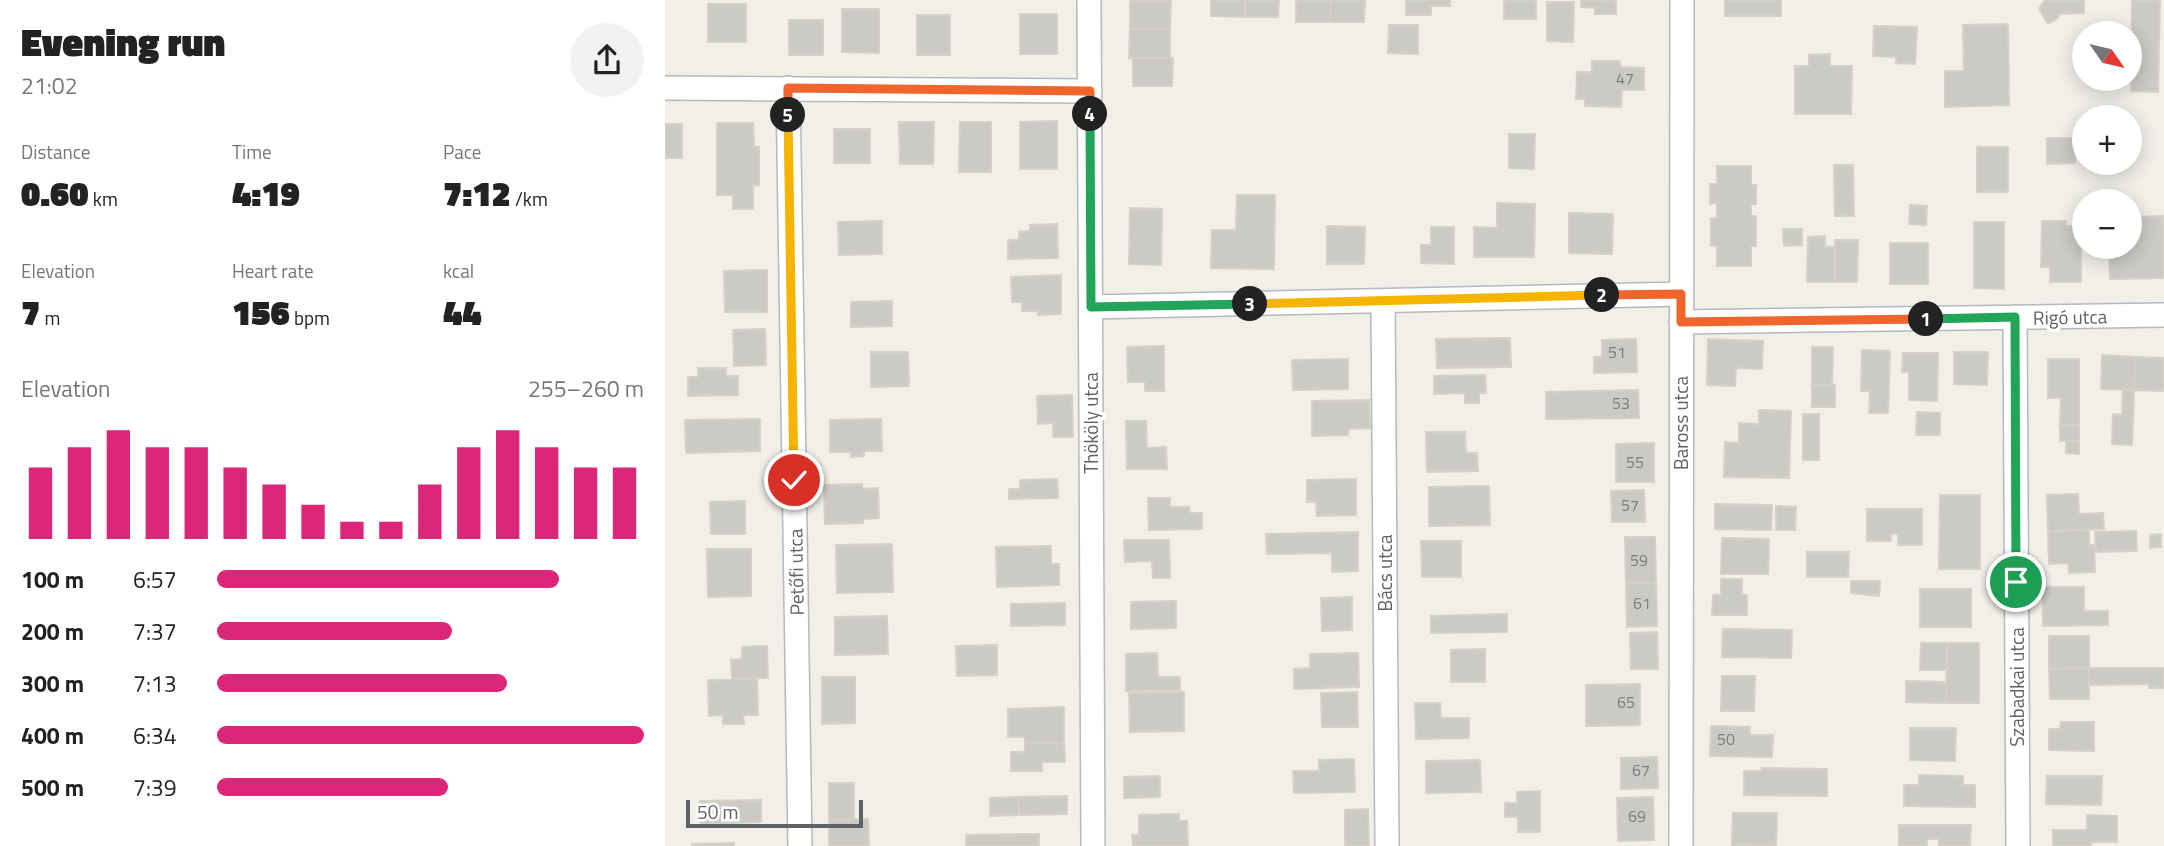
<!DOCTYPE html>
<html lang="en">
<head>
<meta charset="utf-8">
<style>
  :root { --surface:#fff; --page:#f2f2f2; --text:#222; --muted:#767676; --accent:#db2777 }
  body { margin:0; font-family:"Titillium Web",sans-serif; background:var(--page); color:var(--text); height:100vh; display:flex; flex-direction:column; font-size:26px; white-space:nowrap }
  * { box-sizing:border-box; margin:0 }
  p { font-size:23px; color:var(--muted) }
  .icon { flex:none; width:38px; height:38px; fill:none; stroke:currentColor; stroke-width:2; stroke-linecap:round; stroke-linejoin:round }
  .map { position:relative; flex:1; overflow:hidden }
  .side { display:flex; flex-direction:column; background:var(--surface); width:665px }
  .side>* { flex:none }
  .needle { width:46px; rotate:124deg }
  .buttons { position:absolute; left:1407px; top:21px; display:grid; gap:14px }
  .buttons a { display:grid; place-items:center; width:70px; height:70px; border-radius:50%; background:var(--surface); box-shadow:0 4px 18px #0003; font-size:35px }
  .scale { position:absolute; left:21px; bottom:18px; width:177px; box-sizing:border-box; padding-left:7px; border:4px solid #5f6368; border-top:0; font-size:19px; line-height:24px; white-space:nowrap; color:#5f6368; -webkit-text-stroke:5px #fff; paint-order:stroke }
  .pin { position:absolute; display:grid; place-items:center; width:60px; height:60px; color:#fff; margin:-30px; border:4px solid #fff; border-radius:50%; box-shadow:0 2px 7px #0007 }
  .km { position:absolute; width:35px; height:35px; margin:-18px; border-radius:50%; background:#222; color:#fff; font-size:19px; line-height:35px; text-align:center }
  .round { display:grid; place-items:center; flex:none; width:74px; height:74px; border-radius:37px; background:var(--page) }
  .summary { display:flex; align-items:center; justify-content:space-between; height:119px; padding:0 21px }
  h1 { font-size:38px; font-weight:800; line-height:52px }
  .stats { display:grid; grid-template-columns:repeat(3,1fr); gap:10px; height:119px; padding:7px 21px }
  .stats div { display:grid; align-content:center }
  .stats b { font-size:35px; font-weight:800 }
  .stats small { font-size:19px; font-weight:400 }
  .stats p { font-size:19px }
  .chart { height:196px; padding:14px 21px }
  .chart p { display:flex; justify-content:space-between }
  .chart svg { width:100%; height:126px; margin-top:7px; stroke:var(--accent); stroke-width:6 }
  ul { padding:0 21px; list-style:none; font-size:23px }
  li { display:grid; grid-template-columns:112px 84px 1fr; align-items:center; height:52px }
  li i { height:18px; border-radius:9px; background:var(--accent) }
  main { display:flex; flex:1; min-height:0 }
  .map>svg:first-child { display:block }
  .building { fill:#cccac5; stroke:#d6d1c6; stroke-width:2 }
  .lines { fill:none; stroke-linecap:round; stroke-linejoin:round }
  .street-casing { stroke:#b5b8bc; stroke-width:26 }
  .street { stroke:#fff; stroke-width:23 }
  .split-1-casing { stroke:#fff; stroke-width:14 }
  .split-2-casing { stroke:#fff; stroke-width:14 }
  .split-3-casing { stroke:#fff; stroke-width:14 }
  .split-4-casing { stroke:#fff; stroke-width:14 }
  .split-5-casing { stroke:#fff; stroke-width:14 }
  .split-6-casing { stroke:#fff; stroke-width:14 }
  .split-1 { stroke:#22a559; stroke-width:9 }
  .split-2 { stroke:#f0652b; stroke-width:9 }
  .split-3 { stroke:#f5b400; stroke-width:9 }
  .split-4 { stroke:#22a559; stroke-width:9 }
  .split-5 { stroke:#f0652b; stroke-width:9 }
  .split-6 { stroke:#f5b400; stroke-width:9 }
  .labels { text-anchor:middle; stroke-width:7; stroke-linejoin:round; paint-order:stroke }
  .number-label { font-size:16px; fill:#7a7d7f }
  .street-label { font-size:19px; fill:#5f6368; stroke:#fff }
</style>
</head>
<body>
<main>
<section class="side">
<div class="summary"><div><h1>Evening run</h1><p>21:02</p></div><a class="round"><svg class="icon" aria-label="share" viewBox="0 0 24 24"><path d="M12 15V3M7 8l5-5 5 5M5 13v7h14v-7"/></svg></a></div>
<div class="stats">
<div><p>Distance</p><b>0.60<small> km</small></b></div>
<div><p>Time</p><b>4:19</b></div>
<div><p>Pace</p><b>7:12<small> /km</small></b></div>
</div>
<div class="stats">
<div><p>Elevation</p><b>7<small> m</small></b></div>
<div><p>Heart rate</p><b>156<small> bpm</small></b></div>
<div><p>kcal</p><b>44</b></div>
</div>
<div class="chart"><p><span>Elevation</span>255–260 m</p>
<svg viewBox="0 0 160 44" preserveAspectRatio="none"><path d="M5 44V19M15 44V12M25 44V6M35 44V12M45 44V12M55 44V19M65 44V25M75 44V32M85 44V38M95 44V38M105 44V25M115 44V12M125 44V6M135 44V12M145 44V19M155 44V19"/></svg>
</div>
<ul>
<li><b>100 m</b>6:57<i style="width:80%"></i></li>
<li><b>200 m</b>7:37<i style="width:55%"></i></li>
<li><b>300 m</b>7:13<i style="width:68%"></i></li>
<li><b>400 m</b>6:34<i style="width:100%"></i></li>
<li><b>500 m</b>7:39<i style="width:54%"></i></li>
</ul>
</section>
<div class="map">
<svg width="1499" height="846" viewBox="0 0 1499 846">
  <rect width="100%" height="100%" fill="#f1efe8"/>
  <path class="building" d="M465,0L506,1L505,29H465Z
    M546,0H580V17L546,16Z
    M580,0H614L613,17H580Z
    M631,0H666L665,22H631Z
    M666,0H700L699,22H665Z
    M741,0H785V6H766V15H741Z
    M839,0H871V19H839Z
    M916,0H951V14H930V8L916,7Z
    M1060,0H1116V16H1060Z
    M1380,0H1419V13L1394,14L1393,18L1383,24L1374,9Z
    M1467,0H1495L1493,92L1466,91Z
    M882,2H909L908,42L882,41Z
    M43,4H81V42H43Z
    M177,9H214V53L177,52Z
    M355,14H392V54H355Z
    M252,15H285V55H252Z
    M124,20H158V55H124Z
    M1343,24L1344,105L1280,107V71H1299L1298,25Z
    M724,25H753V54L723,53Z
    M1209,26L1252,27L1250,64L1231,63V57L1208,56Z
    M465,29H505V58H464Z
    M1165,54V66H1187L1186,114H1130V66H1144V55Z
    M468,58H508L507,86H468Z
    M927,61H955V67L979,68V90H957L956,107L920,106V99H911L912,72H927Z
    M392,121V169H355V122Z
    M234,122H269L268,164H235Z
    M295,122H326V172H294Z
    M52,123H88L89,147H94V185H88V209H68V195H52Z
    M0,124H17V158H0Z
    M169,129H205V163H169Z
    M844,134H870L869,169L844,168Z
    M1382,138H1410V163L1382,164Z
    M1312,147H1343V192H1312Z
    M1169,165H1188L1189,216H1170Z
    M1052,166H1086V185H1091V204H1086V216H1091V246H1086V266H1052V246H1046V218H1052V203L1045,204V184H1052Z
    M572,195H610L609,269L546,268L547,230H571Z
    M832,203L870,204L869,257H809V227L832,228Z
    M1245,205L1262,206L1261,225L1244,224Z
    M465,208L497,209L496,265L464,264Z
    M904,213L948,214L947,254L904,253Z
    M1498,216L1499,278L1445,279L1444,247H1465V217Z
    M217,221V254L174,255L173,222Z
    M1377,221H1401V226H1416V282H1385V267H1376Z
    M1309,222H1339V289L1309,288Z
    M392,224L393,258L343,259V240H354V232L365,231V225Z
    M662,226L700,227L699,264H662Z
    M766,227H789V264L756,263V245H766Z
    M1118,229H1137V245L1119,246Z
    M1160,236V247H1170V282H1142L1143,237Z
    M1170,240H1193L1192,282H1170Z
    M1225,243H1263V284H1225Z
    M102,270V312H60L59,271Z
    M396,275V314L373,315V311H357V302H347L346,277Z
    M227,301V326L186,327V302Z
    M100,329L101,365L69,366L68,330Z
    M845,338L846,367L772,368L771,339Z
    M971,339L972,372L929,373V357H937V340Z
    M1043,339L1098,341L1097,369L1071,368L1070,386L1042,385Z
    M499,346V391H480V382H463L462,347Z
    M1147,347H1168L1167,385H1147Z
    M1197,350L1225,351L1223,413H1204L1205,391H1196Z
    M206,352H243L244,386L206,387Z
    M1289,352H1323L1322,385L1289,384Z
    M1238,353H1273L1272,401L1244,400V372H1237Z
    M1437,355L1470,357L1469,390L1436,389Z
    M1470,357L1499,358V391L1469,390Z
    M683,359V389L628,390L627,360Z
    M1383,359H1414V425H1395L1396,398H1383Z
    M33,368H61V376H73V395L23,396V377H33Z
    M820,375L821,393H814V403H800V393L769,394V376Z
    M1147,385H1170V407H1147Z
    M973,390L974,418L881,419V392Z
    M1458,390H1469L1467,445L1447,444L1448,414L1457,415Z
    M407,395L408,437H388V423L373,424L372,396Z
    M704,400L705,428L683,429V435L647,436V401Z
    M1094,410L1126,411L1124,478L1059,477L1060,442L1074,443V423L1094,424Z
    M1252,412L1275,413V435H1251Z
    M1138,414H1154V460H1138Z
    M95,419V451L21,453L20,420Z
    M216,419L217,451H199V456L186,457V452H165V420Z
    M461,421H481L482,448L501,447L502,469H462Z
    M1395,425H1414V441H1395Z
    M761,432H800L801,453H812L813,471L762,472Z
    M1401,441H1414V454L1401,453Z
    M989,443V482H951V444Z
    M392,479L393,498L344,499V489H355V480Z
    M691,479V515L652,516L651,502H642V480Z
    M197,484V489L213,488L214,518L198,519V523L160,524L159,485Z
    M824,486L825,525L764,526V487Z
    M979,490L980,522H947L946,491Z
    M1413,494L1414,514L1438,513L1439,529L1383,531L1382,495Z
    M1275,495H1315V569H1274Z
    M483,498H505V507H524L525,513H537V529L484,530Z
    M80,501V534H46L45,502Z
    M1050,504L1107,505L1106,530L1050,529Z
    M1111,506L1131,507L1130,530H1111Z
    M1202,509H1257V545H1233V534H1226V541H1202Z
    M1424,530V545H1429L1430,572L1404,573L1403,563L1384,564L1383,531Z
    M1471,531L1472,551L1431,552L1430,532Z
    M693,532V571L667,572V553L602,554L601,534Z
    M1496,534V547L1485,548V535Z
    M960,537H990L991,583H961Z
    M1057,538L1104,539L1103,574H1056Z
    M459,540H504L505,578H488L487,561L460,562Z
    M756,541H796V577H757Z
    M227,544L228,592L172,593L171,545Z
    M386,546V564H394V585L332,587L331,547Z
    M42,549H86V596L43,597Z
    M1142,552H1184L1183,577H1142Z
    M1056,579H1077V595H1082V615H1047L1048,595H1056Z
    M1186,581H1215L1214,596L1186,593Z
    M961,583H991L992,626L962,627Z
    M1378,587H1419V611H1443V625L1378,626Z
    M1255,589H1306V627H1255Z
    M687,597V630L657,631L656,598Z
    M511,601V628L466,629V602Z
    M400,603V625L346,626V604Z
    M842,614V632L766,633V616Z
    M222,616L223,654L170,655V617Z
    M1058,629L1127,630L1126,658L1057,657Z
    M992,632L993,669H966L965,633Z
    M1384,636H1424V668L1384,669Z
    M1256,643H1282V670H1255Z
    M1282,643H1314V703H1281Z
    M332,645V675L292,676L291,646Z
    M102,646L103,678L67,679L66,660L77,659V647Z
    M820,649V682H786V650Z
    M492,653L493,677H515V690L461,691V654Z
    M693,653L694,687L629,689V669L645,668V654Z
    M1424,668H1499V688H1484V684L1424,685Z
    M1424,668V699H1385L1384,669Z
    M1057,676H1090L1089,711H1056Z
    M157,677H190V723L157,724Z
    M92,679L93,715H78L79,724H58V715L44,716L43,680Z
    M1241,681L1281,682V703L1241,702Z
    M975,684V725L921,726V685Z
    M519,692V731L465,732L464,693Z
    M692,692L693,727H657L656,693Z
    M750,703H775L776,718H804V738L751,739Z
    M399,707V743L360,744V737H343V709Z
    M1396,722H1429V751L1384,750V729H1395Z
    M1046,726L1085,727V735H1108L1107,757L1045,756Z
    M1245,728H1291L1290,761L1245,760Z
    M399,743L400,762H377V771H346V752H360V744Z
    M992,757L993,788L956,789V758Z
    M689,759L690,792L629,793L628,771H654V760Z
    M815,760L816,792L761,793V761Z
    M1097,768L1162,769V796L1079,795V771H1097Z
    M1254,775L1298,776V785H1310V807L1239,806V785H1254Z
    M495,776V797L459,798V777Z
    M1382,776H1437L1436,805L1381,804Z
    M164,783H189V819L164,820Z
    M875,791V832H853V817H840V803H852V792Z
    M402,796V814L354,815L353,797Z
    M353,797L354,815L325,816V798Z
    M988,797L989,840L953,841L952,798Z
    M96,800V822L36,824L35,801Z
    M703,809L704,846H680V810Z
    M1068,813H1112L1111,846L1067,845Z
    M514,814V821H522L523,846H468L467,835H474V815Z
    M1422,815L1452,816V842H1426V846H1388V830H1422Z
    M203,819L204,846H164V820Z
    M1234,825H1306L1305,846H1274V839H1262V846H1234Z
    M374,834V846H301V835Z
    M69,843V846H27V844Z"/>
  <g class="lines">
    <defs>
      <path id="street" d="M424,0L428,846
        M0,88L425,91
        M123,88L135,846
        M718,301L722,846
        M426,307L1016,294
        M1350,317L1353,846
        M1016,322L1499,315
        M1016,846L1017,0"/>
    </defs>
    <use href="#street" class="street-casing"/>
    <use href="#street" class="street"/>
  </g>
  <g class="lines">
    <defs>
      <path id="split-1" d="M1261,319L1350,317L1351,582"/>
      <path id="split-2" d="M937,295L1016,294V322L1261,319"/>
      <path id="split-3" d="M585,304L937,295"/>
      <path id="split-4" d="M425,114L426,307L585,304"/>
      <path id="split-5" d="M123,115V88L425,91V114"/>
      <path id="split-6" d="M123,115L129,480"/>
    </defs>
    <use href="#split-1" class="split-1-casing"/>
    <use href="#split-2" class="split-2-casing"/>
    <use href="#split-3" class="split-3-casing"/>
    <use href="#split-4" class="split-4-casing"/>
    <use href="#split-5" class="split-5-casing"/>
    <use href="#split-6" class="split-6-casing"/>
    <use href="#split-1" class="split-1"/>
    <use href="#split-2" class="split-2"/>
    <use href="#split-3" class="split-3"/>
    <use href="#split-4" class="split-4"/>
    <use href="#split-5" class="split-5"/>
    <use href="#split-6" class="split-6"/>
  </g>
  <g class="labels">
    <g class="number-label">
      <text x="960" y="84">47</text>
      <text x="952" y="358">51</text>
      <text x="956" y="409">53</text>
      <text x="970" y="468">55</text>
      <text x="965" y="511">57</text>
      <text x="974" y="566">59</text>
      <text x="977" y="609">61</text>
      <text x="961" y="708">65</text>
      <text x="1061" y="745">50</text>
      <text x="976" y="776">67</text>
      <text x="972" y="822">69</text>
    </g>
    <g class="street-label">
      <text transform="translate(1405 317) rotate(-1)" y="7">Rigó utca</text>
      <text transform="translate(426 423) rotate(-90)" y="7">Thököly utca</text>
      <text transform="translate(1016 423) rotate(-90)" y="7">Baross utca</text>
      <text transform="translate(131 572) rotate(-91)" y="7">Petőfi utca</text>
      <text transform="translate(720 573) rotate(-90)" y="7">Bács utca</text>
      <text transform="translate(1352 687) rotate(-90)" y="7">Szabadkai utca</text>
    </g>
  </g>
</svg>
<div class="buttons">
<a><svg class="needle" viewBox="-14 -14 28 28"><path d="M0-13l5 13h-10z" fill="#e53935"/><path d="M0 13l5-13h-10z" fill="#767676"/></svg></a>
<a>+</a>
<a>−</a>
</div>
<div class="scale">50 m</div>
<div class="pin" style="left:1351px;top:582px;background:#1e9e55"><svg class="icon" aria-label="arrive" viewBox="0 0 24 24"><path d="M6 21V4h12l-3 4 3 4H6"/></svg></div>
<div class="pin" style="left:129px;top:480px;background:#d93025"><svg class="icon" aria-label="check" viewBox="0 0 24 24"><path d="M5 12l5 5 9-10"/></svg></div>
<b class="km" style="left:1261px;top:319px">1</b>
<b class="km" style="left:937px;top:295px">2</b>
<b class="km" style="left:585px;top:304px">3</b>
<b class="km" style="left:425px;top:114px">4</b>
<b class="km" style="left:123px;top:115px">5</b>
</div>
</main>
</body>
</html>
